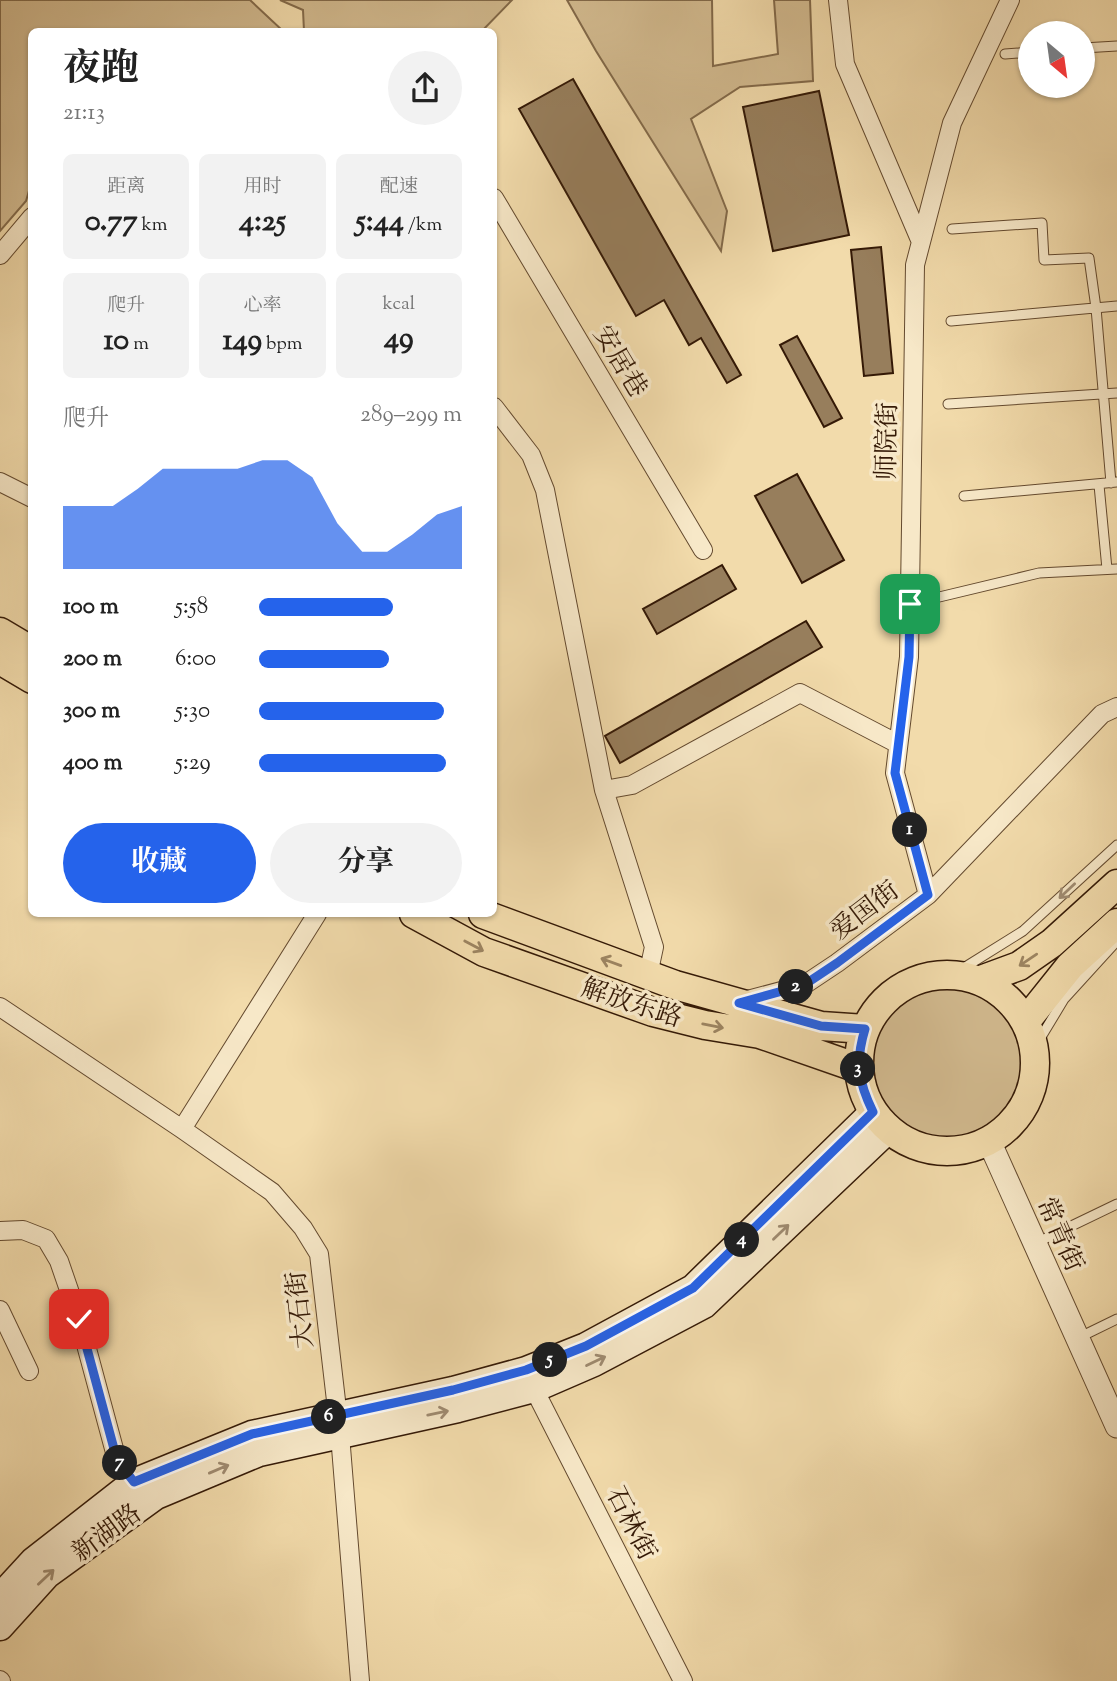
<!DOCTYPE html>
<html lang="zh">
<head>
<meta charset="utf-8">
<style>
  :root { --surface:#fff; --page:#f2f2f2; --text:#222; --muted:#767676; --accent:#2563eb }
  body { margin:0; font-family:"Sorts Mill Goudy","Noto Serif SC",serif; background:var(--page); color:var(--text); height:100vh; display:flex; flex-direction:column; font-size:26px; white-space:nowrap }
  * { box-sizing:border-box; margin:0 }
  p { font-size:23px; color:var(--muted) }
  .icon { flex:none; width:38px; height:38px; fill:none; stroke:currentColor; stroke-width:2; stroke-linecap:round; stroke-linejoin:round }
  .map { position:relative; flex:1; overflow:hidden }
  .drawer { position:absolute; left:28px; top:28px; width:469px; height:889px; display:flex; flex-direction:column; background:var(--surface); border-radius:10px; box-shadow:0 2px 5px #0004 }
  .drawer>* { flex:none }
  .needle { width:46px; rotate:151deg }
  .buttons { position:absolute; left:1018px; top:21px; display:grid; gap:14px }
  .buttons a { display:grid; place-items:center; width:77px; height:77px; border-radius:50%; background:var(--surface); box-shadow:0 2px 5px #0004; font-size:35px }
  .pin { position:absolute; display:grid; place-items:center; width:60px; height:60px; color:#fff; margin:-30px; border-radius:14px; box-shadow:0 4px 10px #0006 }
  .km { position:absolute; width:35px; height:35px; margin:-18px; border-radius:50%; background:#222; color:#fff; font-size:19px; line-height:35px; text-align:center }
  .round { display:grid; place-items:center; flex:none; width:74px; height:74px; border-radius:37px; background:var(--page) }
  .headline { display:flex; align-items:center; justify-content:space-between; height:119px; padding:0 35px }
  h1 { font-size:38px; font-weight:700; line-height:52px }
  .stats { display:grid; grid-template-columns:repeat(3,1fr); gap:10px; height:119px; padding:7px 35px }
  .stats div { display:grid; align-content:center; border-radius:10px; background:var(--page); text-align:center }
  .stats b { font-size:30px; font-weight:700 }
  .stats small { font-size:19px; font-weight:400 }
  .stats p { font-size:19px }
  .chart { height:196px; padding:14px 35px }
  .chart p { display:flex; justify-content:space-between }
  .chart svg { width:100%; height:126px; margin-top:7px; fill:var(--accent); opacity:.7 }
  .cta { display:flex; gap:14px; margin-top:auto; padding:14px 35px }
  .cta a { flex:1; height:80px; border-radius:42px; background:var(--accent); color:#fff; font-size:28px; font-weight:700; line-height:80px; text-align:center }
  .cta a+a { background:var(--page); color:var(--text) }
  ul { padding:0 35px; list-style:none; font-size:23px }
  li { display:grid; grid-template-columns:112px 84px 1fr; align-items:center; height:52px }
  li i { height:18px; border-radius:9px; background:var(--accent) }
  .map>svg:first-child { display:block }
  .green { fill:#d2ba8f; stroke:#836a4a; stroke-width:2 }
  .building { fill:#977e5c; stroke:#341906; stroke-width:2 }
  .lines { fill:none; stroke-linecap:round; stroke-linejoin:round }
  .service-casing { stroke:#644a2f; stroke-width:11 }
  .minor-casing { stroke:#644a2f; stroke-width:20 }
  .tertiary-casing { stroke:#644a2f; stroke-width:25 }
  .secondary-casing { stroke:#341906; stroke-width:29 }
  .primary-casing { stroke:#341906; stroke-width:31 }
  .service { stroke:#f7e8c8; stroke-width:9 }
  .minor { stroke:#f7e8c8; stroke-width:18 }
  .tertiary { stroke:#f7e8c8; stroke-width:23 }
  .secondary { stroke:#f7e8c8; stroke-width:26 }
  .primary { stroke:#f2dbab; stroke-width:28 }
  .oneway { stroke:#9f8b71 }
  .oneway2 { stroke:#9c8461 }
  .route-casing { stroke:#fff; stroke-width:14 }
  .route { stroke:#2563eb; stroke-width:9 }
  .labels { text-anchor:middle; stroke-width:7; stroke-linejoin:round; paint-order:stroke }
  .street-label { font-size:26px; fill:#341906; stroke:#f7e8c8 }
</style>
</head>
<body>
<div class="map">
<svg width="1117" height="1681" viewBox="0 0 1117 1681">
  <rect width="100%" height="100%" fill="#f2dbab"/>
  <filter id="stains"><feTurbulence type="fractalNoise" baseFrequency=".00286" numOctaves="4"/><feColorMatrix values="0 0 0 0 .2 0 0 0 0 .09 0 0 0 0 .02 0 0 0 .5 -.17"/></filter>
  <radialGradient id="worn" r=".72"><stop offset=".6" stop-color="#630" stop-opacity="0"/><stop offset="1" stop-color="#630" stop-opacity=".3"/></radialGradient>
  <path class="green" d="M0,0H250L283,31L32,32L31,184L26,201L0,231Z
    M280,0H512L481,32L304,31L303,10Z
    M567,0H712L713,66L778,54L774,0H810L813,81L740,87L691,119L727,211L721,251L596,51Z
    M859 1063a88 88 0 1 1 176 0a88 88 0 1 1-176 0Z"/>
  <path class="building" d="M573,79L741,375L727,383L701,338L689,345L664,300L636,316L519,109Z
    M819,91L849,235L773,251L743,107Z
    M881,247L893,373L864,376L851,250Z
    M797,336L842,418L824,427L780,345Z
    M797,474L844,560L802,583L755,496Z
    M722,565L736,589L657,634L643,609Z
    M806,621L822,647L620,763L605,736Z"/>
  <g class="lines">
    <defs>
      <path id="service" d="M1083,48L1117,46
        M1005,54L1031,52
        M952,229L1042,223L1044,260L1089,258L1096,308L1111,483
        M951,321L1117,306
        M948,404L1117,393
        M1099,485L1107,569
        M964,496L1117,482
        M910,604L1039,573L1117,569
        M954,974L1023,931L1117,845
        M1035,1047L1064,999L1114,944
        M1036,1243L1117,1204
        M1078,1338L1117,1319"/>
      <path id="minor" d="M838,0L845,64L921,242
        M494,198L703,550
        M0,255L32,217
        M494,407L531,455L545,490L604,790L654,947L648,975
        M0,482L32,498
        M604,790L632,785L800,693L898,744
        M928,895L895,773L909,657L915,265L952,123L1010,0
        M744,1001L804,985L837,963L928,895L1102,714L1117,707
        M0,1007L182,1129L272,1192L303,1228L319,1254L340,1435L360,1681
        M182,1129L317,914
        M0,1231L23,1230L46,1239L59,1261L79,1319L117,1460L134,1482
        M0,1310L29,1371
        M534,1389L683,1681
        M0,1680L1,1681"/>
      <path id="tertiary" d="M989,1141L1117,1426"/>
      <path id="secondary" d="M0,1597L33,1561L134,1482L252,1434L453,1390L526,1370L586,1346L693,1288L873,1112
        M0,1627L47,1575L156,1496L259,1453L458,1409L534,1389L594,1363L704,1305L888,1130"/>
      <path id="primary" d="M0,632L32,651
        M0,660L32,679
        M414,914L484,952L653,1012L705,1025L760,1034L858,1068
        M483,914L675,985L821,1026L865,1029
        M859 1063a88 88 0 1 1 176 0a88 88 0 1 1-176 0Z
        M981,980L1019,966L1052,943L1117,884
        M1026,1021L1070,966L1117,923"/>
    </defs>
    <use href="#service" class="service-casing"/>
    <use href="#minor" class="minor-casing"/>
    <use href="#tertiary" class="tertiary-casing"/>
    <use href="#secondary" class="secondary-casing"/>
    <use href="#primary" class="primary-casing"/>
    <use href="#service" class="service"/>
    <use href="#minor" class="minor"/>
    <use href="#tertiary" class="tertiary"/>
    <use href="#secondary" class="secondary"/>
    <use href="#primary" class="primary"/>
  </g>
  <defs><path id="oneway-shaft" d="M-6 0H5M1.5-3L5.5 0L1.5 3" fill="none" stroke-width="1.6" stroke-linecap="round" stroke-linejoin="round" transform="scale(1.75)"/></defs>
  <g class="oneway">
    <use href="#oneway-shaft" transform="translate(1067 891) rotate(137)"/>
    <use href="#oneway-shaft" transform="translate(781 1232) rotate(-44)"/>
    <use href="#oneway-shaft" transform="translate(596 1361) rotate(-26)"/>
    <use href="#oneway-shaft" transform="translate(438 1413) rotate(-12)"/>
    <use href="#oneway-shaft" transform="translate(219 1469) rotate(-23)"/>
    <use href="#oneway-shaft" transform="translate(46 1577) rotate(-43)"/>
  </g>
  <g class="oneway2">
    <use href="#oneway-shaft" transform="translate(474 946) rotate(28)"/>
    <use href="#oneway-shaft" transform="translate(1028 960) rotate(146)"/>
    <use href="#oneway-shaft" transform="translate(611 962) rotate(-160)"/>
    <use href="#oneway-shaft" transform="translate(713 1026) rotate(11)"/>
  </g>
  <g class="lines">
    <defs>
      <path id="route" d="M79,1319L117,1460L134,1482L252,1434L453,1390L526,1370L586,1346L693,1288L873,1112C858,1081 855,1062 865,1029L821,1026L739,1003L804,985L837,963L928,895L895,773L909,657L910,604"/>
    </defs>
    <use href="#route" class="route-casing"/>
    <use href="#route" class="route"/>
  </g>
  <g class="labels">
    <g class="street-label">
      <text transform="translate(621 361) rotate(59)" y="9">安居巷</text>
      <text transform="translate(886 441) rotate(-89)" y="9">师院街</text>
      <text transform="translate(864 910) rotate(-37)" y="9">爱国街</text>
      <text transform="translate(632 1002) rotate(18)" y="9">解放东路</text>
      <text transform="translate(1061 1234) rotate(66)" y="9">常青街</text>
      <text transform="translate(299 1310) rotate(-96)" y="9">大石街</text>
      <text transform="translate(632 1523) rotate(63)" y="9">石林街</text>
      <text transform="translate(106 1532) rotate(-36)" y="9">新湖路</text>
    </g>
  </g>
  <rect width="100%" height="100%" filter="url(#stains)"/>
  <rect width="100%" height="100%" fill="url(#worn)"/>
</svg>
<div class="buttons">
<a><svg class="needle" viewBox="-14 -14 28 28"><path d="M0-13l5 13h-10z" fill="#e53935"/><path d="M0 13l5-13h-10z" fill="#767676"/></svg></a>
</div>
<div class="pin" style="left:910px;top:604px;background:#1e9e55"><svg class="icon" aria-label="arrive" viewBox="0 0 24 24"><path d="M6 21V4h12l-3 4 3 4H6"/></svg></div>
<div class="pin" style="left:79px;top:1319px;background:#d93025"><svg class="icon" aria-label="check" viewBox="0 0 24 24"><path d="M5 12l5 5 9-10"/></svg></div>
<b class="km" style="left:910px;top:830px">1</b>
<b class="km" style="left:796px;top:987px">2</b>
<b class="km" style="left:858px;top:1069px">3</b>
<b class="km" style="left:742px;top:1240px">4</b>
<b class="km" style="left:550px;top:1360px">5</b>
<b class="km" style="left:329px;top:1417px">6</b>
<b class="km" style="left:120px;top:1463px">7</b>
<section class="drawer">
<div class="headline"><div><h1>夜跑</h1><p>21:13</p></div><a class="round"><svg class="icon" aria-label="share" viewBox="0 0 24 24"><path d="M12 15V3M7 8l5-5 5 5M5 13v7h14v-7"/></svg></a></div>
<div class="stats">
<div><p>距离</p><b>0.77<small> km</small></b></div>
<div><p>用时</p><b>4:25</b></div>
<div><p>配速</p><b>5:44<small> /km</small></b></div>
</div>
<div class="stats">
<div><p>爬升</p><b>10<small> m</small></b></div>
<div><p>心率</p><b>149<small> bpm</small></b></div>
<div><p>kcal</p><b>49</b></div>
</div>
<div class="chart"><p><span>爬升</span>289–299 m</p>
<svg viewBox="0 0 160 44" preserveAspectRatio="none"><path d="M0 44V22L10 22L20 22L30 16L40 9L50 9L60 9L70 9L80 6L90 6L100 12L110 28L120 38L130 38L140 32L150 25L160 22V44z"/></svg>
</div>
<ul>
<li><b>100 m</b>5:58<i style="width:66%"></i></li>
<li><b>200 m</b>6:00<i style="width:64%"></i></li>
<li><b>300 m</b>5:30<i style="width:91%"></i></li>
<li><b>400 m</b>5:29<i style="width:92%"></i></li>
</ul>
<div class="cta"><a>收藏</a><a>分享</a></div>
</section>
</div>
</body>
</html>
